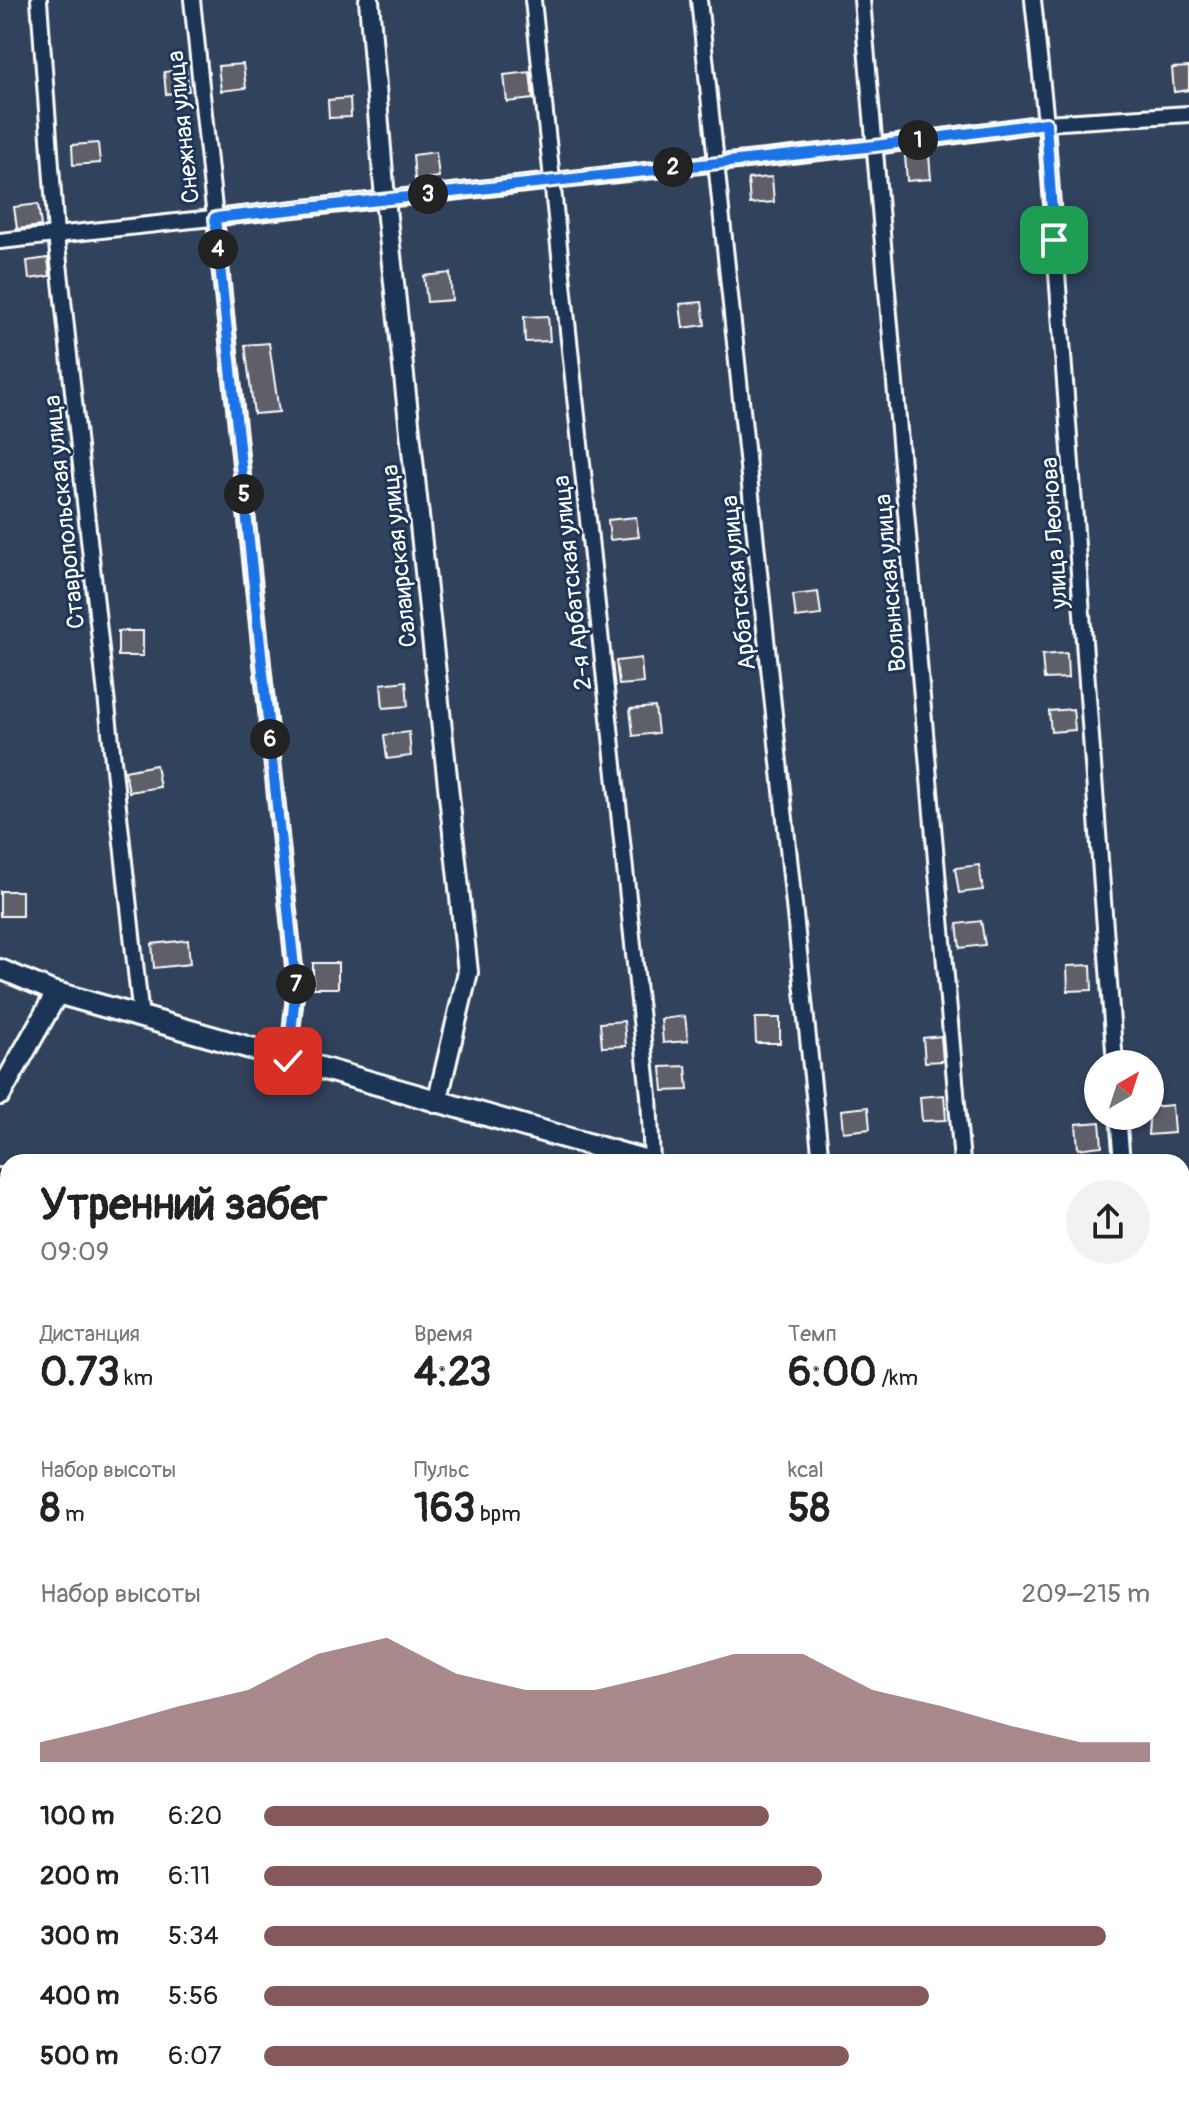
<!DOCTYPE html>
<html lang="ru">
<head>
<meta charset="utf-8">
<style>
  :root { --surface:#fff; --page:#f2f2f2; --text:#222; --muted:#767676; --accent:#85585c }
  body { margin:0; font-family:Pangolin,sans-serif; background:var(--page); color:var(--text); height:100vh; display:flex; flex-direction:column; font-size:30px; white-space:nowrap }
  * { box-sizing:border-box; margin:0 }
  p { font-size:26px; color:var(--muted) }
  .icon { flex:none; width:44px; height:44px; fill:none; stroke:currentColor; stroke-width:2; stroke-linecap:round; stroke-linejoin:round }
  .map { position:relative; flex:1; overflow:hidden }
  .side { position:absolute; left:0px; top:1154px; width:1190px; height:948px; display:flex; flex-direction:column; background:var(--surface); border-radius:24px 24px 0 0; box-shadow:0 2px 6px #0004 }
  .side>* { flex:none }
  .needle { width:52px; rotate:39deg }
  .fabs { position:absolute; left:1084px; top:1050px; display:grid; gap:16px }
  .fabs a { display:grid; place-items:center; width:80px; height:80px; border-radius:50%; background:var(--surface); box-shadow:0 2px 6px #0004; font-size:40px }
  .pin { position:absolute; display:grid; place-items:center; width:68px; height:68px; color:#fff; margin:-34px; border-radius:16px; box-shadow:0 4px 12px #0006 }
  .km { position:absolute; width:40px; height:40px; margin:-20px; border-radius:50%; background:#222; color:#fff; font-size:22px; line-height:40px; text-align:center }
  .round { display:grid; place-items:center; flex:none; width:84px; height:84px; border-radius:42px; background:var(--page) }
  .head { display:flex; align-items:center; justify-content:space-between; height:136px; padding:0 40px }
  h1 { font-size:44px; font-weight:800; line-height:60px }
  .metrics { display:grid; grid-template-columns:repeat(3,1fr); gap:12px; height:136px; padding:8px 40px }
  .metrics div { display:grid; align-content:center }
  .metrics b { font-size:40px; font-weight:800 }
  .metrics small { font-size:22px; font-weight:400 }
  .metrics p { font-size:22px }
  .chart { height:224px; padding:16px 40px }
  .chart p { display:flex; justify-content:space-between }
  .chart svg { width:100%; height:144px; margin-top:8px; fill:var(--accent); opacity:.7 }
  ul { padding:0 40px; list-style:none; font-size:26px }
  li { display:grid; grid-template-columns:128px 96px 1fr; align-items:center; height:60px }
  li i { height:20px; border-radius:10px; background:var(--accent) }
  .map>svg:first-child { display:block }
  .building { fill:#5f5f69; stroke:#fff; stroke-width:2 }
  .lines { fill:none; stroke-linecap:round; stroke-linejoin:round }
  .minor-casing { stroke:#fff; stroke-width:20 }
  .tertiary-casing { stroke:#fff; stroke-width:24 }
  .secondary-casing { stroke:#fff; stroke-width:26 }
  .minor { stroke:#1d3557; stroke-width:14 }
  .tertiary { stroke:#1d3557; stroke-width:18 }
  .secondary { stroke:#1d3557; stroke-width:20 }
  .route-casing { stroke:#fff; stroke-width:16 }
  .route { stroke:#1a73e8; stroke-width:10 }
  .labels { text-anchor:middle; stroke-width:6; stroke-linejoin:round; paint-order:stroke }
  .street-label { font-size:24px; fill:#fff; stroke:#1d3557 }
</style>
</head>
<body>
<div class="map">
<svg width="1189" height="2102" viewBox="0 0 1189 2102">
  <rect width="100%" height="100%" fill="#31425c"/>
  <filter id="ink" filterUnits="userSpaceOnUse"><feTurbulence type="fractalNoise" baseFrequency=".0125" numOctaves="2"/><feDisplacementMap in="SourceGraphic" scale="16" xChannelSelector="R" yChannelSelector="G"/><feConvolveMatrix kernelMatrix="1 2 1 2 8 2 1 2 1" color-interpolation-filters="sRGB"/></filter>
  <g filter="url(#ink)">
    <path class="building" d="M243,64L246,88L221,91L218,66Z
      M1189,67V90L1174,92L1172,68Z
      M186,69L189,91L166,94L164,72Z
      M530,72L533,99L507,102L504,75Z
      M350,98L351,117L329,118L328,100Z
      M98,143L100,163L73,165L72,145Z
      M436,152L439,177L415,180L413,155Z
      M929,155L931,179L907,181L905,156Z
      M772,177L774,202L750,204L748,179Z
      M38,204L41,226L17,229L14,207Z
      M48,258L50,276L29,279L27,261Z
      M450,273L452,300L427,302L424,276Z
      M702,302L705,325L683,328L680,304Z
      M548,316L550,341L525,342L524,317Z
      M269,343L279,412L254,414L245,345Z
      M636,517L639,537L610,540L608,520Z
      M818,592L821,615L796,618L793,595Z
      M118,631H143V656H118Z
      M1067,653L1068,678L1044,679L1042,655Z
      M641,658L643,683L619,685L616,661Z
      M406,681L408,706L383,708L381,684Z
      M655,707L658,733L633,736L630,709Z
      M1073,709L1075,730L1051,732L1049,711Z
      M409,732L411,756L387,759L384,735Z
      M156,765L160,787L129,792L125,771Z
      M979,865L983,890L959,893L955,868Z
      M0,891H22V916H0Z
      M981,921L985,945L960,948L957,924Z
      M188,940L190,964L154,968L152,944Z
      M313,963H338V988H313Z
      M1091,965L1092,990L1068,991L1067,966Z
      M685,1016L688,1041L663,1043L661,1019Z
      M755,1018H780V1043H756Z
      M624,1021L626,1046L602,1047L600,1023Z
      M941,1036L943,1061L925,1062L923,1038Z
      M686,1066L688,1090L663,1091L661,1067Z
      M944,1095L946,1120L922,1121L920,1097Z
      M1172,1105L1174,1133L1148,1135L1150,1107Z
      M868,1107L870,1129L843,1132L841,1110Z
      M1100,1122L1102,1146L1078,1149L1076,1124Z"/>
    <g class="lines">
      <defs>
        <path id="minor" d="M39,0L56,235L141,1018
          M192,0L296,986L288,1061
          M533,0L649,1096L652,1162
          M699,0L821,1162
          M862,0L962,1162
          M1033,0L1046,123L1115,1064
          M0,241L875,146L1046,123L1189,114
          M1118,1116L1122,1162
          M0,1176L8,1180
          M0,1337L8,1342
          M0,1513L8,1518
          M0,1685L8,1689
          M0,1954L8,1953
          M357,2094L372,2102
          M781,2094L796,2102
          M384,2102L388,2094"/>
        <path id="tertiary" d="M369,0L385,199L468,972L437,1103
          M0,969L57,993"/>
        <path id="secondary" d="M0,1094L57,993L651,1162
          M1182,1222H1189"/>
      </defs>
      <use href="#minor" class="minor-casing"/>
      <use href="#tertiary" class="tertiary-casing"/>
      <use href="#secondary" class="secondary-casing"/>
      <use href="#minor" class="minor"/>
      <use href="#tertiary" class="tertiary"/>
      <use href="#secondary" class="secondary"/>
    </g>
  </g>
  <g class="lines" filter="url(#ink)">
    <defs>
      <path id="route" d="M288,1061L296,986L215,218L875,146L1046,123L1054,240"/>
    </defs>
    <use href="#route" class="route-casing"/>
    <use href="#route" class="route"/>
  </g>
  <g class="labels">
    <g class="street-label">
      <text transform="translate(183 127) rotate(-96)" y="8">Снежная улица</text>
      <text transform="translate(64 512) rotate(-96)" y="8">Ставропольская улица</text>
      <text transform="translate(1054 533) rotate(-94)" y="8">улица Леонова</text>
      <text transform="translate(399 556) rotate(-96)" y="8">Салаирская улица</text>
      <text transform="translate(572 583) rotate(-96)" y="8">2-я Арбатская улица</text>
      <text transform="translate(738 583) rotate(-96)" y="8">Арбатская улица</text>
      <text transform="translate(890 583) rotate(-95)" y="8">Волынская улица</text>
    </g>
  </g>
</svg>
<div class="fabs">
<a><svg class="needle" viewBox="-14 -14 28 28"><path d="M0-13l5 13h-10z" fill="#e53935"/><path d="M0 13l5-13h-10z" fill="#767676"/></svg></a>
</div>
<div class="pin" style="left:1054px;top:240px;background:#1e9e55"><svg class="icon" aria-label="arrive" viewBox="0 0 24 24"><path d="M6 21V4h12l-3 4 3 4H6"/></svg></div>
<div class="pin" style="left:288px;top:1061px;background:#d93025"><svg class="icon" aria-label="check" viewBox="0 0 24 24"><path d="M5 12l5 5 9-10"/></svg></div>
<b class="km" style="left:918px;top:140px">1</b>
<b class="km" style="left:673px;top:167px">2</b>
<b class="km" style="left:428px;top:194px">3</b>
<b class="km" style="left:218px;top:249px">4</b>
<b class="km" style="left:244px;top:494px">5</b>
<b class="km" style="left:270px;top:739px">6</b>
<b class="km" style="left:296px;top:984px">7</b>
<section class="side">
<div class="head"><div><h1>Утренний забег</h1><p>09:09</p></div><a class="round"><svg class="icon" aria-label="share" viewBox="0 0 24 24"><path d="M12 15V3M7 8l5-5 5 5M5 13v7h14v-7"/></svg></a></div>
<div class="metrics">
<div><p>Дистанция</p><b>0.73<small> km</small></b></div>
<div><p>Время</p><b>4:23</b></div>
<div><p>Темп</p><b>6:00<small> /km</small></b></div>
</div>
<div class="metrics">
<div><p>Набор высоты</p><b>8<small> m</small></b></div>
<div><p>Пульс</p><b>163<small> bpm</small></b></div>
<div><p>kcal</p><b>58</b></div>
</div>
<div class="chart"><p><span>Набор высоты</span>209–215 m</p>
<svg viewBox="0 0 160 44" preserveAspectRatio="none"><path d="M0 44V38L10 33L20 27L30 22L40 11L50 6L60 17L70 22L80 22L90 17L100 11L110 11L120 22L130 27L140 33L150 38L160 38V44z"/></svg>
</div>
<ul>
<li><b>100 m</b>6:20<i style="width:57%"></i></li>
<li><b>200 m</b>6:11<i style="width:63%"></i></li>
<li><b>300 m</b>5:34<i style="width:95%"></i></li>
<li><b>400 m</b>5:56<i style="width:75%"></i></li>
<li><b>500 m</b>6:07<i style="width:66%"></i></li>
</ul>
</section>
</div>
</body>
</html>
